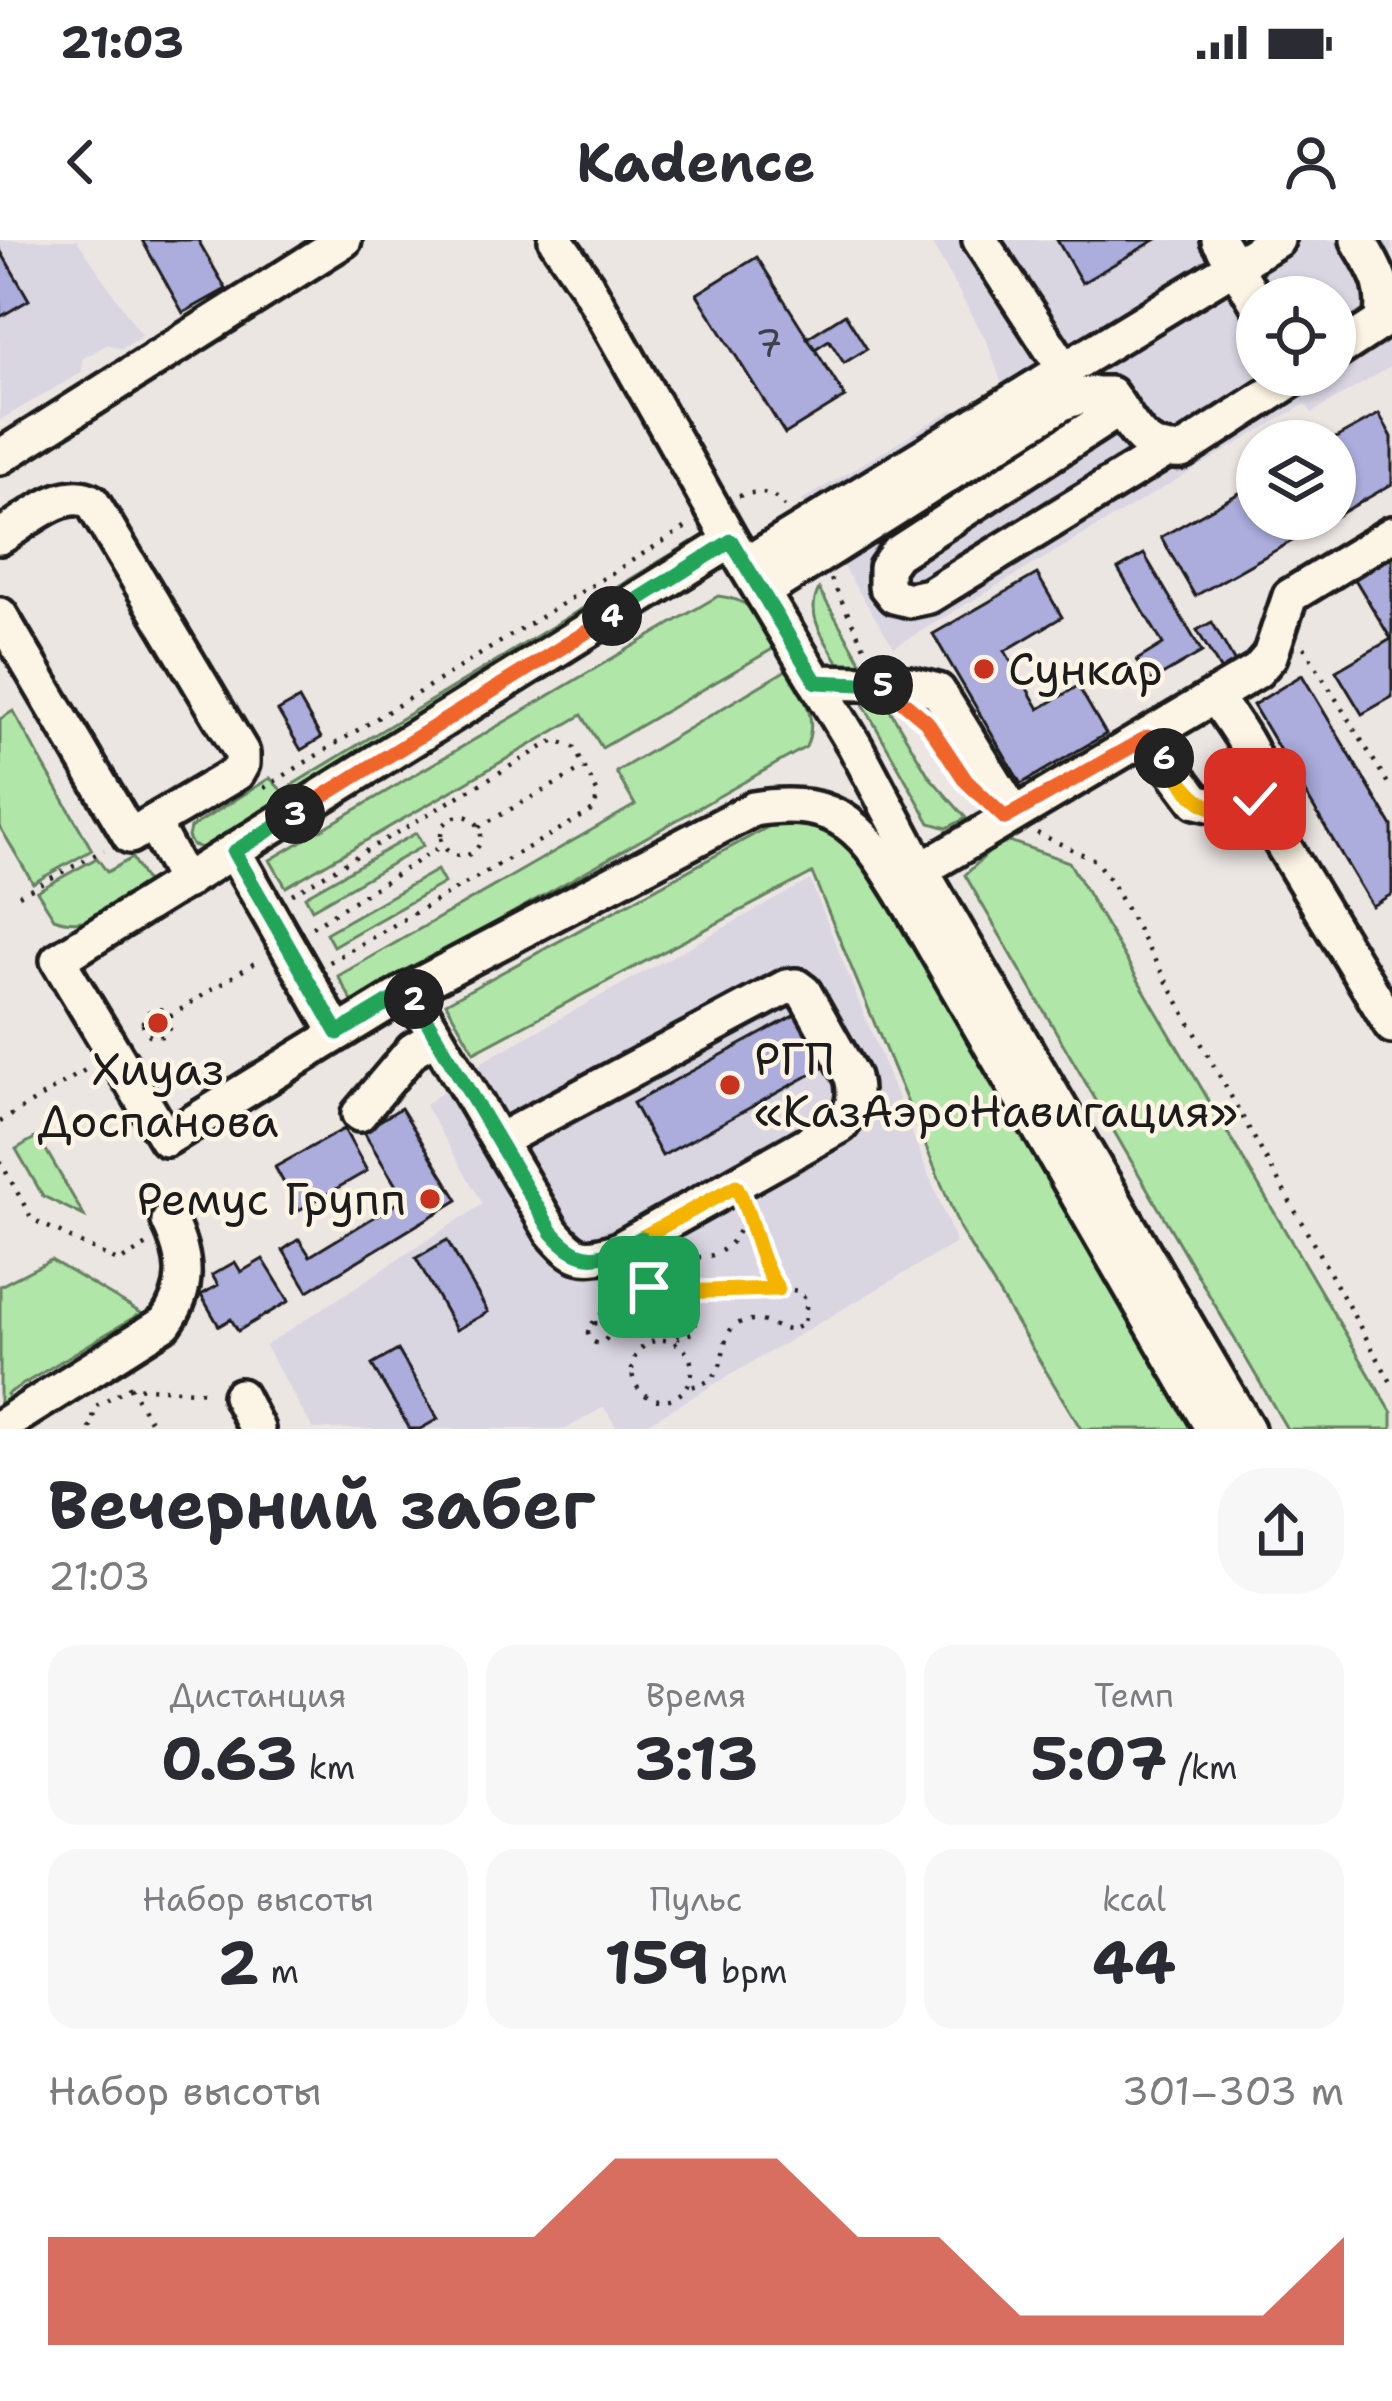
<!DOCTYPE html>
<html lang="ru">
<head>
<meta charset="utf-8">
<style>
  :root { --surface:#fff; --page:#f7f7f7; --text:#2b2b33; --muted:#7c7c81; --accent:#c8321e }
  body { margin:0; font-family:"Shantell Sans",sans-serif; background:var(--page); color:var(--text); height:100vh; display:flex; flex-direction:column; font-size:45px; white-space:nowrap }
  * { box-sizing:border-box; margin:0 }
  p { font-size:39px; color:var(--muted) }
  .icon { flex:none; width:66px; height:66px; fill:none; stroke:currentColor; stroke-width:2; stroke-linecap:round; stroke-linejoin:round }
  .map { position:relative; height:1189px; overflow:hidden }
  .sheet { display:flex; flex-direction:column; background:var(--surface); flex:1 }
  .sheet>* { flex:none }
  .buttons { position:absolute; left:1236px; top:36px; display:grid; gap:24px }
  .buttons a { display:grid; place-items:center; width:120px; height:120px; border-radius:50%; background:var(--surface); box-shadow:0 3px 9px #0004; font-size:60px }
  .pin { position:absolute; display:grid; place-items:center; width:102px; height:102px; color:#fff; margin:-51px; border-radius:24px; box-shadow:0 6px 18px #0006 }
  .km { position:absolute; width:60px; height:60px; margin:-30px; border-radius:50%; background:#222; color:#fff; font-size:33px; line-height:60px; text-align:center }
  .round { display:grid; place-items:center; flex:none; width:126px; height:126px; border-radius:48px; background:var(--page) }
  .head { display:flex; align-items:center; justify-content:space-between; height:204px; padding:0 48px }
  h1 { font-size:66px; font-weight:700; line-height:90px }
  .figures { display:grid; grid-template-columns:repeat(3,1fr); gap:18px; height:204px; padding:12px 48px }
  .figures div { display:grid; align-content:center; border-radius:30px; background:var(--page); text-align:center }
  .figures b { font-size:60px; font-weight:700 }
  .figures small { font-size:33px; font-weight:400 }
  .figures p { font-size:33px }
  .chart { height:336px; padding:24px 48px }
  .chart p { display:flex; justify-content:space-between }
  .chart svg { width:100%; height:216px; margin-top:12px; fill:var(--accent); opacity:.7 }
  .status { display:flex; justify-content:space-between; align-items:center; height:84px; padding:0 60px; background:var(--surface); direction:ltr }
  .status svg { height:33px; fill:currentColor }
  header { display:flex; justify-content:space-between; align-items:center; height:156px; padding:0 48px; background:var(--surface); font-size:54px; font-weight:700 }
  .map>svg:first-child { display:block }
  .built { fill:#d9d5e1; fill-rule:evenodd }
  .green { fill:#b0e6a8; stroke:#668162; stroke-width:3 }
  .building { fill:#acacdd; stroke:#1c1c1c; stroke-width:3 }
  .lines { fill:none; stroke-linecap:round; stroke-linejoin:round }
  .minor-casing { stroke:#1c1c1c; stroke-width:42 }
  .path { stroke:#1c1c1c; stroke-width:4.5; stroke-dasharray:3 9; stroke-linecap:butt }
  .minor { stroke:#fcf5e5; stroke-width:33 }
  .split-1-casing { stroke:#fff; stroke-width:24 }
  .split-2-casing { stroke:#fff; stroke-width:24 }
  .split-3-casing { stroke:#fff; stroke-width:24 }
  .split-4-casing { stroke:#fff; stroke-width:24 }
  .split-5-casing { stroke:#fff; stroke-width:24 }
  .split-6-casing { stroke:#fff; stroke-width:24 }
  .split-7-casing { stroke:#fff; stroke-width:24 }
  .split-1 { stroke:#f5b400; stroke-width:15 }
  .split-2 { stroke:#22a559; stroke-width:15 }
  .split-3 { stroke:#22a559; stroke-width:15 }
  .split-4 { stroke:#f0652b; stroke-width:15 }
  .split-5 { stroke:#22a559; stroke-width:15 }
  .split-6 { stroke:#f0652b; stroke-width:15 }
  .split-7 { stroke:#f5b400; stroke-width:15 }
  .poi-dot { fill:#c8321e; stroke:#fcf5e5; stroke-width:4.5 }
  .labels { text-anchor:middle; stroke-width:9; stroke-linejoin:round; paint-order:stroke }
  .number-label { font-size:39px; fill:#40404c }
  .poi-label { font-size:45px; fill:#1c1c1c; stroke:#fcf5e5; text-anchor:start }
</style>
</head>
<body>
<div class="status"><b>21:03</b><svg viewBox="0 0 49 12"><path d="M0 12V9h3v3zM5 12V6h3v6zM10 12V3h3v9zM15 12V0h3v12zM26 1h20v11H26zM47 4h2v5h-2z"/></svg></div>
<header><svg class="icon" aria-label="back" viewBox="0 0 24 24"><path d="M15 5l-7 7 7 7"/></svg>Kadence<svg class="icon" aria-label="person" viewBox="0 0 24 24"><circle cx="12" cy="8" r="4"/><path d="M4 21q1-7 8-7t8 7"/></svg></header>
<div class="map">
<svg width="1392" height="1189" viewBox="0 0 1392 1189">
  <rect width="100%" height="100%" fill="#ece6e3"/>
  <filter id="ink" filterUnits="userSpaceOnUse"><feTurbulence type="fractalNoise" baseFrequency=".00833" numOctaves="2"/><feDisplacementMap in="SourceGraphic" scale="24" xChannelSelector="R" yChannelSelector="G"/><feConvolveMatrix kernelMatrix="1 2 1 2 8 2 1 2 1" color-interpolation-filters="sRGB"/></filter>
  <g filter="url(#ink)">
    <path class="built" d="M0,0H77L142,96L121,109L108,104L82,119V132L0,180Z
      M930,0H1392V126L1312,173L1305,164L894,407L801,261L953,169L957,174L1002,144L987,102ZM1257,57H1335V135H1257Z
      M810,640L956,1003L638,1189H617L604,1167L566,1189H313L265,1106L483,964L425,865L485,820Z"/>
    <path class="green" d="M693,301L681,320L216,605L202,608L192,605L188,597L190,588L270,538L282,551Z
      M819,349L864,427L840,425C826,401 804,376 819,349Z
      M718,356C755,360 758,377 776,407L602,508L582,475L286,647L270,620Z
      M788,429C803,456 819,476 806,507L353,763L338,736L635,565L616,532Z
      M857,453H880L929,536L966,578L947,588L930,583Z
      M13,471L92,610L33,643L0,587V479Z
      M799,578C842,588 846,599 871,634L1195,1189H1081L961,991L812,633L474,812L446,763L775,583Z
      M416,593L423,606L312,669L305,656Z
      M1003,599L1069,622L1392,1173V1189H1287L965,635Z
      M97,618L107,632L132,618L149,647C119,664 89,692 54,678L37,651Z
      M437,630L444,643L333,706L326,693Z
      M38,896L84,976L43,956L16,909Z
      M51,1020L141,1073L7,1154L11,1161L0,1168V1046Z"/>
    <path class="building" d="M142,0H198L226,49L183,73Z
      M1057,0H1155L1082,43Z
      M0,10L29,60L0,77Z
      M757,17L845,157L785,194L697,54Z
      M845,74L867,109L844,123L829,100L815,109L807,98Z
      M1379,174L1392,197V244L1335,277V201H1330Z
      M1257,243V279H1331L1195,356L1161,297Z
      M1392,313V457L1362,474L1336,431L1391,399L1353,336Z
      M1144,314L1202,412L1150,442L1137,420L1163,404L1118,329Z
      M1037,334L1062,377L1005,411L1039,469L1078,446L1106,494L1021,544L933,394Z
      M1212,382L1237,426L1223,434L1197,390Z
      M1302,435L1392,586V654L1372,666L1253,465Z
      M299,459L321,498L301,510L278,471Z
      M797,774L826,826L662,916L633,863Z
      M401,868L458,960L308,1051L283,1010L299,999L310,1016L404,959L363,891Z
      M344,889L367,931L299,970L275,927Z
      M447,1000L488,1072L456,1090L416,1018Z
      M263,1019L289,1061L238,1091L231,1079L219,1086L201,1055L218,1045L212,1035L235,1022L241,1032Z
      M398,1110L438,1179L420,1189H410L372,1125Z"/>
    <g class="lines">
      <defs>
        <path id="minor" d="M556,0L586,44L731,301L855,506L921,630L1247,1189
          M980,0L1065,130
          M1219,0L1257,63
          M1335,112L1381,82C1388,47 1376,30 1358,0
          M1120,169L896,314L886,328V346L894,356L910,360L929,356L1162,213
          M0,217L344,0
          M0,297C24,283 65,245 92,262L242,513V524L237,533L130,596L0,375
          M731,301L58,720L166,899L409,750L753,569C845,554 867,595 910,665L1213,1189
          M746,324L1277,0
          M764,351L1062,163L1088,154H1110C1132,184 1141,214 1182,211L1299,135
          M816,442L910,444L938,451L1014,574
          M1216,457C1233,486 1270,524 1255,559L1392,786
          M1148,497L1196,561L1235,570L1255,559
          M153,583L185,642
          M234,612L337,793
          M921,630L1257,431L1270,416L1290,356L1392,294
          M409,750L552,992C575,1019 582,1021 616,1011L841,885C853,870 857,857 852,837L804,752L796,746L786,747L498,901
          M359,874L413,810L436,796
          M240,1156L257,1189
          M0,1187L165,1083C190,1048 187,1018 169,981"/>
      </defs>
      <use href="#minor" class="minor-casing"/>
      <path class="path" d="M739,256C757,250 775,251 786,269
        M831,339L868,415
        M1304,407L1392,550
        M264,548L688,286
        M441 596a20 20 0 1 1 40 0a20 20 0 1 1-40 0Z
        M479,587L584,528
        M1037,593L1095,620L1111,642L1392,1144
        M292,654L555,500L574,507L597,552L595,569L328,723
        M19,655L104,610
        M312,687L443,605
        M143 783a14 14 0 1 1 28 0a14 14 0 1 1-28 0Z
        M170,776L261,719
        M0,882L90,827
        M0,921L32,979L119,1022L149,1004
        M749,971L762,1022L779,1049
        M675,1011C708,1028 739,1008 744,973
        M649 1046a13 13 0 1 1 26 0a13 13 0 1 1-26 0Z
        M673,1052L787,1049L798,1051L807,1060L804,1084L791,1090C777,1090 768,1080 754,1080C703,1082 745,1141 688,1147
        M667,1057C681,1068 689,1082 678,1098
        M588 1093a10 10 0 1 1 20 0a10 10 0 1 1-20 0Z
        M592,1084C606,1066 629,1057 647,1042
        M677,1098L692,1093C700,1076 699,1065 686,1051
        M632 1130a30 30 0 1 1 60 0a30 30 0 1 1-60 0Z
        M130,1147L155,1189
        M90,1189L96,1166L130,1147L211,1152"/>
      <use href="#minor" class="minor"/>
    </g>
  </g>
  <g class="lines" filter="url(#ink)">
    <defs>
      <path id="split-1" d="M641,998L736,946C754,979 756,1018 778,1049L674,1052L672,1039L662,1033L654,1035L649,1047"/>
      <path id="split-2" d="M414,759L552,992C583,1028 602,1019 641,998"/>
      <path id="split-3" d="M295,574L234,612L338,793L409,750L414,759"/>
      <path id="split-4" d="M295,574L612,376"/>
      <path id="split-5" d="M612,376L731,301L816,442L883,445"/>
      <path id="split-6" d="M883,445L926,481L966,541L1005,578L1148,497L1164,518"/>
      <path id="split-7" d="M1164,518C1191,554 1207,586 1255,559"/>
    </defs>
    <use href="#split-1" class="split-1-casing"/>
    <use href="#split-2" class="split-2-casing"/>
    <use href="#split-3" class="split-3-casing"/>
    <use href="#split-4" class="split-4-casing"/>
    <use href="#split-5" class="split-5-casing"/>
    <use href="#split-6" class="split-6-casing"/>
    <use href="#split-7" class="split-7-casing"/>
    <use href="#split-1" class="split-1"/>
    <use href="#split-2" class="split-2"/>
    <use href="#split-3" class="split-3"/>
    <use href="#split-4" class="split-4"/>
    <use href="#split-5" class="split-5"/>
    <use href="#split-6" class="split-6"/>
    <use href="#split-7" class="split-7"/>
  </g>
  <g class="poi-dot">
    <circle cx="984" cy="429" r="12"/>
    <circle cx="158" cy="783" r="12"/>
    <circle cx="730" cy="845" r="12"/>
    <circle cx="430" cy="959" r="12"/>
  </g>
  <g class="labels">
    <g class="number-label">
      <text x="769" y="117">7</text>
    </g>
    <g class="poi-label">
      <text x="1008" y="445">Сункар</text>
      <text x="754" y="835">РГП<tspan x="754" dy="52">«КазАэроНавигация»</tspan></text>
      <text x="158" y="845" text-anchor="middle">Хиуаз<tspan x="158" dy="52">Доспанова</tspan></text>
      <text x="406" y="975" text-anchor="end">Ремус Групп</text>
    </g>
  </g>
</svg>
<div class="buttons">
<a><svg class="icon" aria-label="locate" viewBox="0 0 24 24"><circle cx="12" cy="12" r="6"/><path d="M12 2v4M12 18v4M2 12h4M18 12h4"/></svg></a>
<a><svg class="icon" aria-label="layers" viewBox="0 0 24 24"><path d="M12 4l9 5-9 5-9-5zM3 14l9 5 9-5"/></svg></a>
</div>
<div class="pin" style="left:649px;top:1047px;background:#1e9e55"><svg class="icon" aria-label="arrive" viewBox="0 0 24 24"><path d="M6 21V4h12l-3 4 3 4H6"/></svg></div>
<div class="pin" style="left:1255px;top:559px;background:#d93025"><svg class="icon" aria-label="check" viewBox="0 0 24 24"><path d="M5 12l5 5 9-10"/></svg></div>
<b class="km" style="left:414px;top:759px">2</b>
<b class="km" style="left:295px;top:574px">3</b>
<b class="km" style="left:612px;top:376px">4</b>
<b class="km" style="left:883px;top:445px">5</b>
<b class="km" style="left:1164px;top:518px">6</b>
</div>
<section class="sheet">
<div class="head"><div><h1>Вечерний забег</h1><p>21:03</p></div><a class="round"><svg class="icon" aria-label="share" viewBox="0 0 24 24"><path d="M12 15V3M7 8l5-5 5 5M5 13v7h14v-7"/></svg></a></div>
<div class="figures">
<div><p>Дистанция</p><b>0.63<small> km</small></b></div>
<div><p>Время</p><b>3:13</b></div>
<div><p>Темп</p><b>5:07<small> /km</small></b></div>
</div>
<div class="figures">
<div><p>Набор высоты</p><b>2<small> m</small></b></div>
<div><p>Пульс</p><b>159<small> bpm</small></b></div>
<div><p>kcal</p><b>44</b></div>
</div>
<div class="chart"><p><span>Набор высоты</span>301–303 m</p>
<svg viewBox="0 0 160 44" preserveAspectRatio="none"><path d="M0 44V22L10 22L20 22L30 22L40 22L50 22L60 22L70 6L80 6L90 6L100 22L110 22L120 38L130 38L140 38L150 38L160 22V44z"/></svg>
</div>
</section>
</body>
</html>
